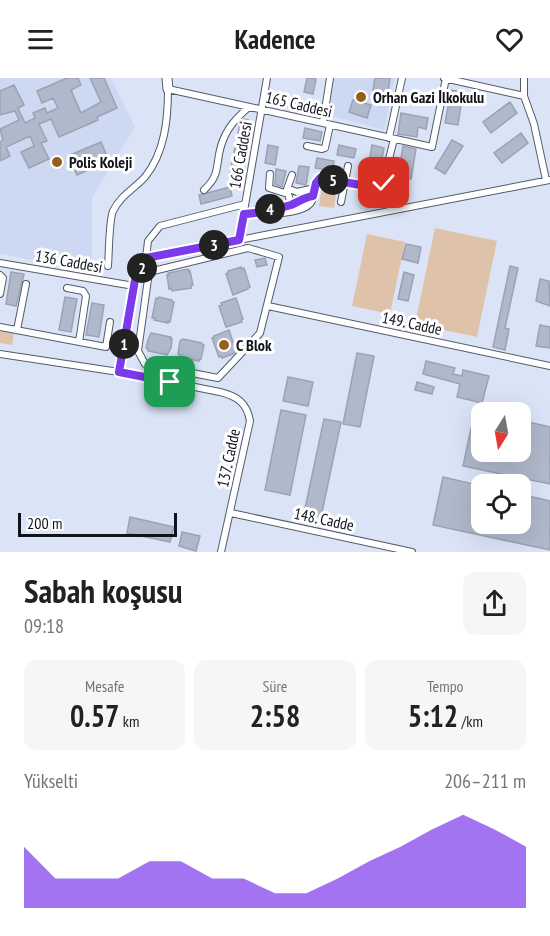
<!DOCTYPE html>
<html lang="tr">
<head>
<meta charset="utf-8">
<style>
  :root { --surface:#fff; --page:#f6f6f6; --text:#202124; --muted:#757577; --accent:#7c3aed }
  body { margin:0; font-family:"PT Sans Narrow",sans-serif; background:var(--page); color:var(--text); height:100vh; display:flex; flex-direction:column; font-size:22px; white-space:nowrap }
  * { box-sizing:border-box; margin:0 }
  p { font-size:20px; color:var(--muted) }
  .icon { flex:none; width:33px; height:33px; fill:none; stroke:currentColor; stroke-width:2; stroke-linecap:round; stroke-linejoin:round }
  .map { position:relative; height:474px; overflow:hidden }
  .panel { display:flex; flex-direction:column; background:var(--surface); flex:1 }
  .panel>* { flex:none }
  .needle { width:39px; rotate:191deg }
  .fabs { position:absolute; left:471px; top:324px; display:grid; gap:12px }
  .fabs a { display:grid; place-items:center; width:60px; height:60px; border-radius:12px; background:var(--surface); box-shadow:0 6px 24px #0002; font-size:30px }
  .scale { position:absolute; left:18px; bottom:15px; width:159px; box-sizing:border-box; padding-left:6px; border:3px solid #11131a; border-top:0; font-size:16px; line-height:21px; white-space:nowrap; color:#11131a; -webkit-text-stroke:4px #fff; paint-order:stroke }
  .pin { position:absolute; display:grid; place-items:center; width:51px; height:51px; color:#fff; margin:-26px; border-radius:12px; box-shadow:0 3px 9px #0006 }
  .km { position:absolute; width:30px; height:30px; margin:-15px; border-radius:50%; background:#222; color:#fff; font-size:16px; line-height:30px; text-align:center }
  .round { display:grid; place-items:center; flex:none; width:63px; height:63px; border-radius:12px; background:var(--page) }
  .overview { display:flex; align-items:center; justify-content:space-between; height:102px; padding:0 24px }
  h1 { font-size:33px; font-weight:600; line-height:45px }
  .figures { display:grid; grid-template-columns:repeat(3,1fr); gap:9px; height:102px; padding:6px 24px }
  .figures div { display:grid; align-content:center; border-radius:12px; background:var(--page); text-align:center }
  .figures b { font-size:30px; font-weight:600 }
  .figures small { font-size:16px; font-weight:400 }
  .figures p { font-size:16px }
  .chart { height:168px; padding:12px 24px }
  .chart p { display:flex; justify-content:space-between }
  .chart svg { width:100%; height:108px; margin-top:6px; fill:var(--accent); opacity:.7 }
  header { display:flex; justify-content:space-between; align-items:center; height:78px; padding:0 24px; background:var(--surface); font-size:27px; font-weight:600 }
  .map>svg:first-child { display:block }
  .built { fill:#cdd9f2 }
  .green { fill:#dec3aa }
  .building { fill:#b0b9cb; stroke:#9aa2b4; stroke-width:1.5 }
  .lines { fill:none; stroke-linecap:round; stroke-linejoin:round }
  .street-casing { stroke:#535a6b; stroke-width:8 }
  .secondary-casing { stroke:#535a6b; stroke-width:11 }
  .street { stroke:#fff; stroke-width:6 }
  .secondary { stroke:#fff; stroke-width:9 }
  .route-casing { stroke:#fff; stroke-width:12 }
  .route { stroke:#7c3aed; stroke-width:8 }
  .poi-dot { fill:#965e19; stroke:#fff; stroke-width:2 }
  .labels { text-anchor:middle; stroke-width:6; stroke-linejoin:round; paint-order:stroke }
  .poi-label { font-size:16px; font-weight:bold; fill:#11131a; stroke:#fff; text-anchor:start }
  .street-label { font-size:16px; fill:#11131a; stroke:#fff }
</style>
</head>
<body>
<header><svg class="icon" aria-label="menu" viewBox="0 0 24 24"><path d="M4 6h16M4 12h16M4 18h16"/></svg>Kadence<svg class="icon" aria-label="heart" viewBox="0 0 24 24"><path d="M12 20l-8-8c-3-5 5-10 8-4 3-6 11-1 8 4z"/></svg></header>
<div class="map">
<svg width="550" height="474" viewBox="0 0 550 474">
  <rect width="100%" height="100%" fill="#dbe4f7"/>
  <path class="built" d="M0,0H111L135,49L92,120V193L0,176Z
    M334,0H395L384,52L328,37Z"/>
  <path class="green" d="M322,107L337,109L334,130L319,128Z
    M435,150L497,163L477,259L415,246Z
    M367,156L405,164L390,236L352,228Z
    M0,251L14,254L12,267L0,265Z"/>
  <path class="building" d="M67,0H78L81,7L71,12L81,35L101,24L90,0H104L117,30L97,39L98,42L59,59L51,41L39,46L47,63L41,65L49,81L29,90L21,74L34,68L30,58L6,69L10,78L0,83V64L3,62L0,51L19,42L15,33L0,37V13L14,7L24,27L18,30L25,45L35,40L33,35L45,30L47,35L58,30L53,20L42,25L37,13Z
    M307,0L316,1L313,16L304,14Z
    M375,0H390L387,21L372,18Z
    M451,12L463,14L458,47L445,45Z
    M273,15L303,23L301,32L272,24Z
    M353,22L371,27L367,40L349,34Z
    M510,24L517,35L491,55L483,44Z
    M401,35L428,40L426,51L418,49L417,59L398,56Z
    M244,41L249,42L243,80H241L238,96L230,94L240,45Z
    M305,50L322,54L320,63L303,60Z
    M521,55L528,65L502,85L494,75Z
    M452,62L463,68L445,96L435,90Z
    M101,64L109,83L77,97L68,78Z
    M268,67L278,69L275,87L265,85Z
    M339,67L356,71L354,80L337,77Z
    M372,67L384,70L378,102L366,100Z
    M403,68L416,71L411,101L398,99Z
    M317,80L334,83L333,93L315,90Z
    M299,88L309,89L306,107L296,105Z
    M276,91L286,93L282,109L275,106Z
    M230,109L232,118L201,126L199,117Z
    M406,166L421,169L418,185L402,181Z
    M265,180L267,187L257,189L255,182Z
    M510,188L518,190L505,250L509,251L505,272L493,269Z
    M241,189V191L244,190L250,209L248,210V211L233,217L226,196L228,195V193Z
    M188,191L189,194L190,193L193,207H191V210L172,213L171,210L169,211L167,197H169L168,195Z
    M11,194L24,196L16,228L6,226Z
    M404,194L414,197L408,223L398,221Z
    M540,201L549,203L550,228L536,223Z
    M65,219L77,221L71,254L59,252Z
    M159,219L172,222V224H174L170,244L168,243V245L154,242L155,240H152L156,220L158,221Z
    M236,220L243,241L241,242L242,244L226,249L219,228L222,227L221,225Z
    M92,225L104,227L99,259L86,257Z
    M540,247L550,249V270L536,268Z
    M229,252L236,273L233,276L222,280L221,278L219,279L212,260L214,259V258Z
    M151,255L171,259L170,261H172L171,270L167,277L148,273V271L146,270L148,262Z
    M183,261L202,265V267H204L201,281H199V283L179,279L180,277L178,276L180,263Z
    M357,275L374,278L360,349L343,346Z
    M426,283L455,290L453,296L462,298L463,292L489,298L482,325L457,319L460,306L423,296Z
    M288,299L313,304L308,328L283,323Z
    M417,304L434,309L432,316L415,312Z
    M281,332L306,337L290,417L265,412Z
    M475,332L482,334V374H520V342L550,349V406L463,388Z
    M324,341L341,344L321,439L304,435Z
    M443,399L482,408V446H520V416L550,423V472L433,447Z
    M130,439L174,449L170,464L127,455Z
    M182,454L200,458L196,473L179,468Z"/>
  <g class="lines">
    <defs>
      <path id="street" d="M444,0L524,18
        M524,0V18L534,46L546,102
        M323,45L330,0
        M389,60L402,0
        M307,68L322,71L325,70L330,47
        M270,96L269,110L288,116L292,129
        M289,111L297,114L315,110
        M204,112C221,96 215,88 221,68C226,51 236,40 249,29
        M286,114L292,97
        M341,124L348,88
        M258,134L286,128L313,118
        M244,136C259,136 298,138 310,126C315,121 315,110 317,103L322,100L378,110L382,109L394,61
        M239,162L267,0
        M248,170L279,179L260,255L218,300L145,286L138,273L149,194Z
        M146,180L148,163L160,148L245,126
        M0,185L134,208
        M108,188C109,176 109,142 113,133C120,118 135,110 145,99C165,74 168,41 168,11L432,69L446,0
        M0,197L3,200L0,216
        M67,210L83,213L86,218L79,264
        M268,228L550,288
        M0,249L106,269L110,244
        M17,252L26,206
        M0,276L119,294L220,314C237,318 247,325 250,343L221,474
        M119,294L135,202L146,180L550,102
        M231,435L412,474"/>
      <path id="secondary" d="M167,0L168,11"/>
    </defs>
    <use href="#street" class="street-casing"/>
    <use href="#secondary" class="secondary-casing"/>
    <use href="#street" class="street"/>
    <use href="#secondary" class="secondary"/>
  </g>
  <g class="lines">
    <defs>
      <path id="route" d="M170,304L119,294L135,202L146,180L239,162L244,136C258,136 276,131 291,127C298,124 305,119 313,118L316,105L320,100L378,110L384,105"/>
    </defs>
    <use href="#route" class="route-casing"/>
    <use href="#route" class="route"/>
  </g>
  <g class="poi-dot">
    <circle cx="361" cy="19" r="6"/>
    <circle cx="57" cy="84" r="6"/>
    <circle cx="224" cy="267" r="6"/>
  </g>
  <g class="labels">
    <g class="poi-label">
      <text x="373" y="25">Orhan Gazi İlkokulu</text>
      <text x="69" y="90">Polis Koleji</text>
      <text x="236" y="273">C Blok</text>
    </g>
    <g class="street-label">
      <text transform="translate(299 26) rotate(13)" y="6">165 Caddesi</text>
      <text transform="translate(240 77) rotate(-80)" y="6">166 Caddesi</text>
      <text transform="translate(69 183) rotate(10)" y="6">136 Caddesi</text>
      <text transform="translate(412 245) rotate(12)" y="6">149. Cadde</text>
      <text transform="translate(228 380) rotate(-78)" y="6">137. Cadde</text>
      <text transform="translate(324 441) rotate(12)" y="6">148. Cadde</text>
    </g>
  </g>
</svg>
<div class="fabs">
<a><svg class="needle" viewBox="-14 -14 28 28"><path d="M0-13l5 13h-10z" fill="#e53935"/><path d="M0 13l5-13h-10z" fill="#757577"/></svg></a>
<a><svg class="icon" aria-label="locate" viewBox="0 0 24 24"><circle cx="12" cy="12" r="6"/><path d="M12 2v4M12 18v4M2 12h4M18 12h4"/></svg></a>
</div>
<div class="scale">200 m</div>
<div class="pin" style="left:170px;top:304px;background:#1e9e55"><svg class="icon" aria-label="arrive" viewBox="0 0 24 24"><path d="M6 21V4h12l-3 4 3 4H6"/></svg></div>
<div class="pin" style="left:384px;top:105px;background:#d93025"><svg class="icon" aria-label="check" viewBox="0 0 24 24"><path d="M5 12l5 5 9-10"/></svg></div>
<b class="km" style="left:124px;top:266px">1</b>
<b class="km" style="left:142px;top:190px">2</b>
<b class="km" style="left:214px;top:167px">3</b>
<b class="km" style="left:270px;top:131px">4</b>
<b class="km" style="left:333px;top:102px">5</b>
</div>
<section class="panel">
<div class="overview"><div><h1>Sabah koşusu</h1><p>09:18</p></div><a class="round"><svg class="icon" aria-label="share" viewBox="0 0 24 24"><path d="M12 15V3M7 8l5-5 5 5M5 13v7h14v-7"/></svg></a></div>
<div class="figures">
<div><p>Mesafe</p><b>0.57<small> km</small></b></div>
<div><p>Süre</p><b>2:58</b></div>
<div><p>Tempo</p><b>5:12<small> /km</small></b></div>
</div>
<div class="chart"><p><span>Yükselti</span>206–211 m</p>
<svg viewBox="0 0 160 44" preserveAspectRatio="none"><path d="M0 44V19L10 32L20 32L30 32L40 25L50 25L60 32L70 32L80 38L90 38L100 32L110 25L120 19L130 12L140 6L150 12L160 19V44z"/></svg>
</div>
</section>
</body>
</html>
